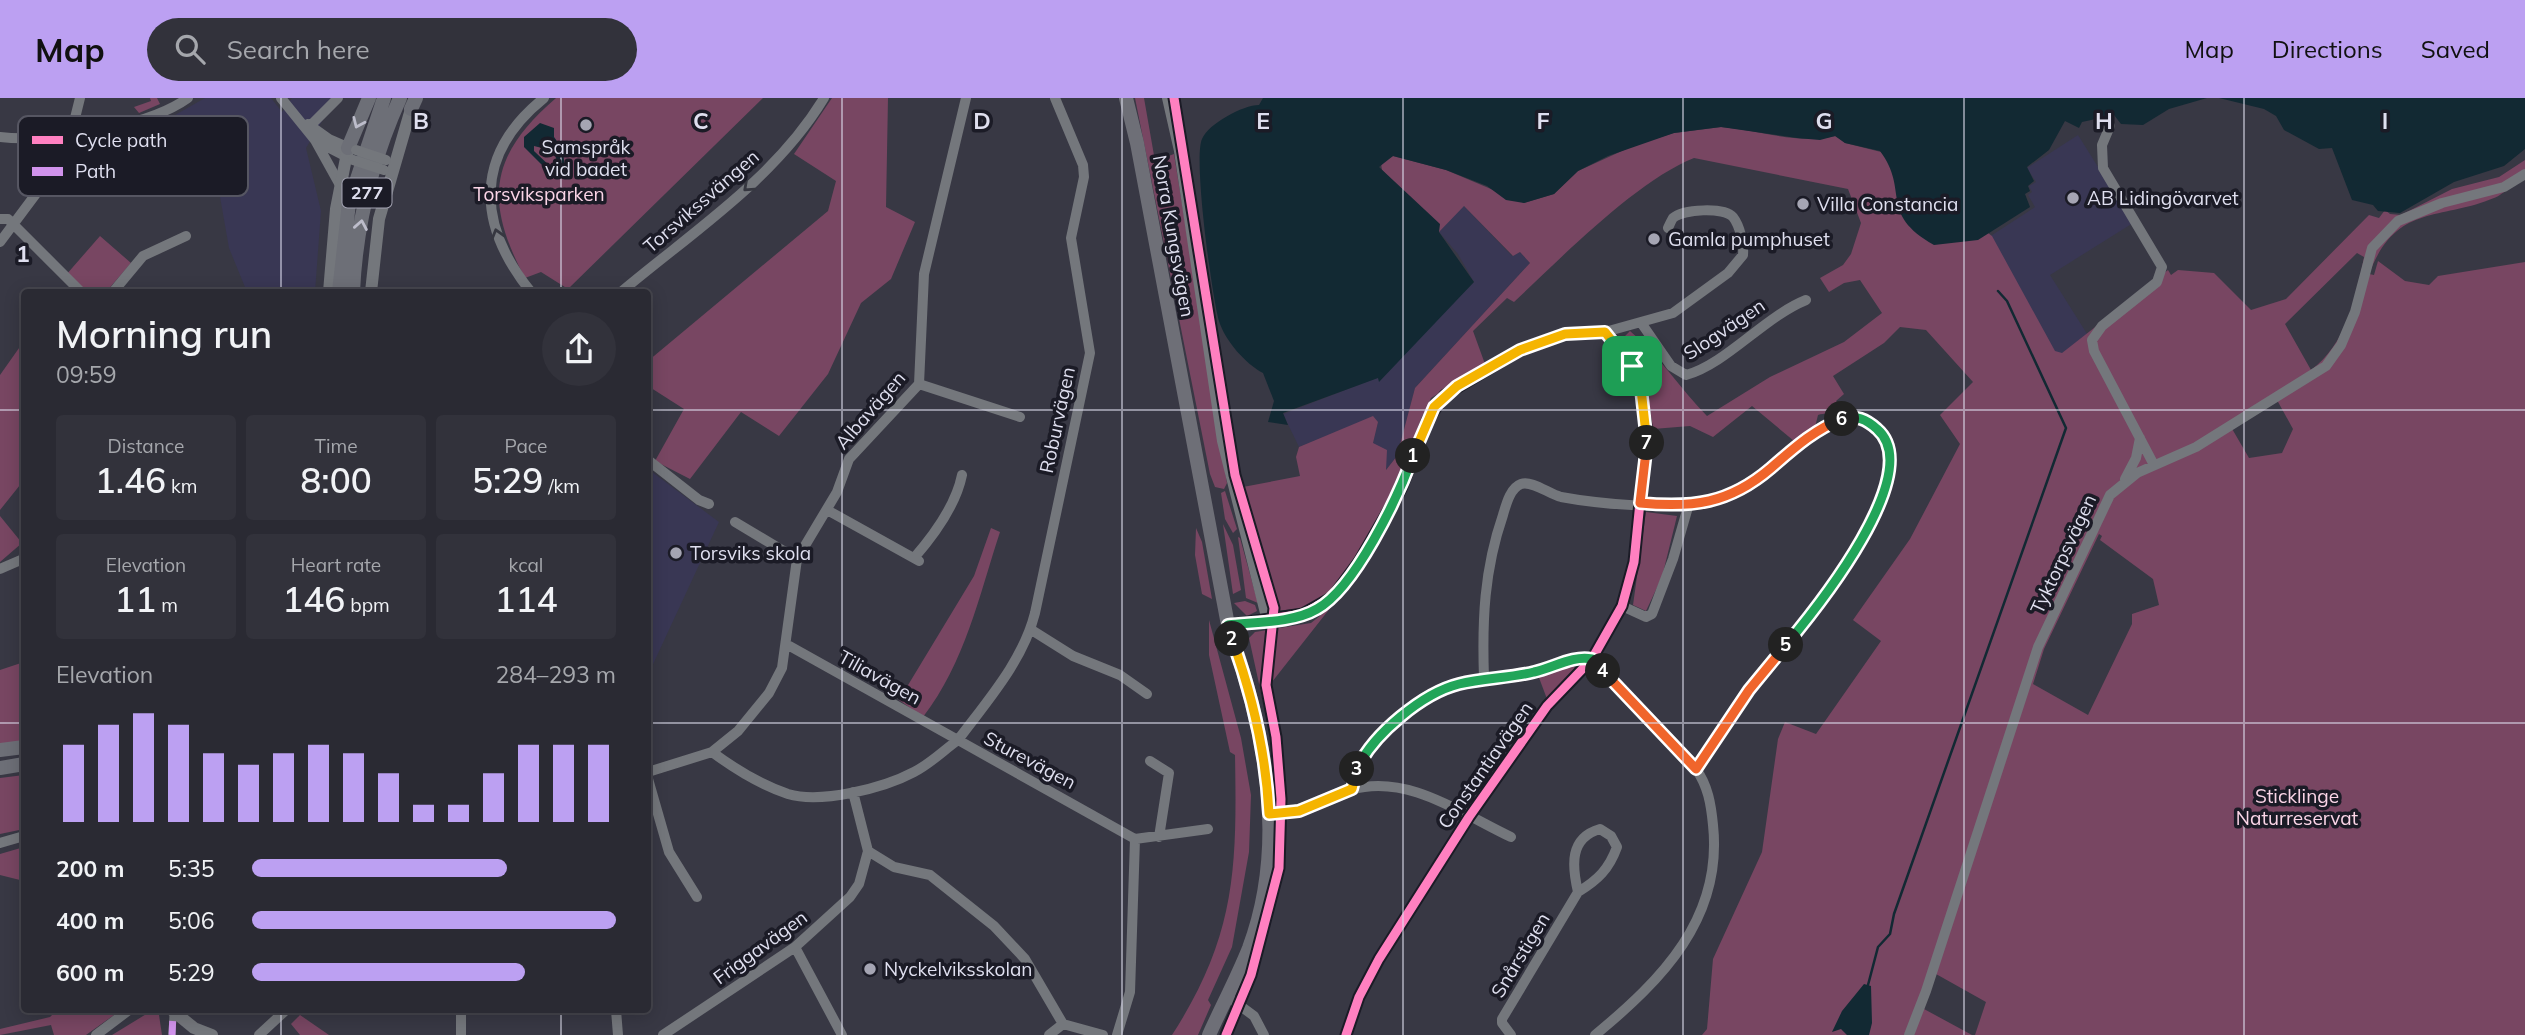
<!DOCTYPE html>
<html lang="en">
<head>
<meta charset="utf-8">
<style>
  :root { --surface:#2a2a33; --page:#32323b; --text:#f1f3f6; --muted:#a5a7ac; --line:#46464e; --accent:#bca0f2 }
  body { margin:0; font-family:Mulish,sans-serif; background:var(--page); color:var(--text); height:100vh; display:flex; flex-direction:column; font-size:26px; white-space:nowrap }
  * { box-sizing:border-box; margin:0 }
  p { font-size:23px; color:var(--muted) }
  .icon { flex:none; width:38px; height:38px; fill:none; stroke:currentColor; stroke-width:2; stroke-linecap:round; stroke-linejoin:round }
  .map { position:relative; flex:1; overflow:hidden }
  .details { position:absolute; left:21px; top:191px; width:630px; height:724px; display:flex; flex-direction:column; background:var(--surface); border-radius:7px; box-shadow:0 4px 18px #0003,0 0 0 2px var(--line) }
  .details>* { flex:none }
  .pin { position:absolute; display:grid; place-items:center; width:60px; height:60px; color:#fff; margin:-30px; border-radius:14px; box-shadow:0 4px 10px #0006 }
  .km { position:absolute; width:35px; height:35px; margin:-18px; border-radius:50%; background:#222; color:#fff; font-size:19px; line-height:35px; text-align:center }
  .round { display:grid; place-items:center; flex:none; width:74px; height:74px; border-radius:37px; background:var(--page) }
  .headline { display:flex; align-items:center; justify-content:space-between; height:119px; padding:0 35px }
  h1 { font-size:38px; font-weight:600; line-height:52px }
  .metrics { display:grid; grid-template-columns:repeat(3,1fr); gap:10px; height:119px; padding:7px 35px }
  .metrics div { display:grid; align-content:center; border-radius:7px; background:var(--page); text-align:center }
  .metrics b { font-size:35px; font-weight:600 }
  .metrics small { font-size:19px; font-weight:400 }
  .metrics p { font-size:19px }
  .chart { height:196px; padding:14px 35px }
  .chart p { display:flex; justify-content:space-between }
  .chart svg { width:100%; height:126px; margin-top:7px; stroke:var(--accent); stroke-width:6 }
  ul { padding:0 35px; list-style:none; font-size:23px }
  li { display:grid; grid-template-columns:112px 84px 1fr; align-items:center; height:52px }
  li i { height:18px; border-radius:9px; background:var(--accent) }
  header { display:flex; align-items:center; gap:42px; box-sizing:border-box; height:98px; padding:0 35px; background:var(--accent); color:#111 }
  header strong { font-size:33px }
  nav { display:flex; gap:38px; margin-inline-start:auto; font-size:24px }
  .search { width:490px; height:63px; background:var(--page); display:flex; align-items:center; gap:18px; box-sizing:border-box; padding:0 24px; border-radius:38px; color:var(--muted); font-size:26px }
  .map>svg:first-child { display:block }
  .built { fill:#393754 }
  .green { fill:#784662; fill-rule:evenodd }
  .water { fill:#122933; fill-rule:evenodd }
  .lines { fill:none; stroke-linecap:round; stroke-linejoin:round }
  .stream { stroke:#122933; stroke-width:2.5 }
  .pedestrian { stroke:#74777c; stroke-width:7 }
  .minor { stroke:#74777c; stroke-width:10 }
  .tertiary { stroke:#74777c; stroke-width:12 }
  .secondary { stroke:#6e6f77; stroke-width:14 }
  .primary { stroke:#6d6f77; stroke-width:14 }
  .minor-bridge { stroke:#74777c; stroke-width:10 }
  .quiet { stroke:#d193ec; stroke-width:7; stroke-dasharray:14 7; stroke-linecap:butt }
  .cycleway-casing { stroke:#1b1b26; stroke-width:13 }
  .cycleway { stroke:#ff80c0; stroke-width:9 }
  .oneway { stroke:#bdbdcb }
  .oneway2 { stroke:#363740 }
  .split-1-casing { stroke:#fff; stroke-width:14 }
  .split-2-casing { stroke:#fff; stroke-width:14 }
  .split-3-casing { stroke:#fff; stroke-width:14 }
  .split-4-casing { stroke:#fff; stroke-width:14 }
  .split-5-casing { stroke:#fff; stroke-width:14 }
  .split-6-casing { stroke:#fff; stroke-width:14 }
  .split-7-casing { stroke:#fff; stroke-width:14 }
  .split-8-casing { stroke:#fff; stroke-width:14 }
  .split-1 { stroke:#f5b400; stroke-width:9 }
  .split-2 { stroke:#22a559; stroke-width:9 }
  .split-3 { stroke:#f5b400; stroke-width:9 }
  .split-4 { stroke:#22a559; stroke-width:9 }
  .split-5 { stroke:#f0652b; stroke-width:9 }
  .split-6 { stroke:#22a559; stroke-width:9 }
  .split-7 { stroke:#f0652b; stroke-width:9 }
  .split-8 { stroke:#f5b400; stroke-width:9 }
  .grid { fill:none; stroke:#dfdfef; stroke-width:2; stroke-opacity:0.55 }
  .poi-dot { fill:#a5a5b3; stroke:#1b1b26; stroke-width:2.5 }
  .labels { text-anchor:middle; stroke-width:7; stroke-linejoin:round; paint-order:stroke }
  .shield { fill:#1b1b26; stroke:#a4a4b3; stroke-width:2 }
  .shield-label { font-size:18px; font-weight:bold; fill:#dfdfef }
  .poi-label { font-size:19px; fill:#dfdfef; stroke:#1b1b26; text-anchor:start }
  .park-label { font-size:19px; fill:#fbd5e7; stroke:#1b1b26 }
  .street-label { font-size:19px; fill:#dfdfef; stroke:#1b1b26 }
  .key { fill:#1b1b26; stroke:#565662; stroke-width:2 }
  .key-label { font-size:19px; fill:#dfdfef }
  .grid-label { font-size:23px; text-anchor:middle; font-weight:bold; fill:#dfdfef; stroke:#1b1b26; stroke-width:7; stroke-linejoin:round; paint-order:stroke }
</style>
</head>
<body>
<header>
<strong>Map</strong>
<div class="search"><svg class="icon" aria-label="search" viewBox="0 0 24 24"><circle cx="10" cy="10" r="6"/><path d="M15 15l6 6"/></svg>Search here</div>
<nav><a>Map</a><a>Directions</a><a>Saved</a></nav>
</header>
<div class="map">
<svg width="2525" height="937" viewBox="0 0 2525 937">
  <rect width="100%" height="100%" fill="#383844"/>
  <path class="built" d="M205,0H271L282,14L292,0H336L306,50L321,113L315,194H247L229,150L219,93L154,29Z
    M2078,37L2133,125L2050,177L2089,239L2058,258L1983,143L2035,109L2028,97L2032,94L2029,88L2036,84L2027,70Z
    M1463,107L1512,158L1520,154L1530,165L1415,290L1397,358L1385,373L1373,345L1378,324L1373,319L1299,349L1283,316L1379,279L1474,184L1458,156L1439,134Z
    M648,371L719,424L648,577Z"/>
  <path class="green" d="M150,0H157L160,6L139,15L134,9L151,3Z
    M556,0H763L568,191L541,174L525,180C484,103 489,58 556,0Z
    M832,0H888L886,109L915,124L891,181L861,205L828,276L779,338L741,314L690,381L655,363L684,311L648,288V263L828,113L836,83L794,56Z
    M1135,0H1144L1155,63L1174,56L1227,385L1224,391L1215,389L1210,376Z
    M1721,29C1759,32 1798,47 1836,38L1845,45L1881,54L1992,138L2055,253L2062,255L2168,172L2171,177L2178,172L2214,175L2251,212L2286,201L2369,117L2379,120L2385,112L2390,116L2401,117L2452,91L2499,79L2525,62V82C2516,81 2505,96 2494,100C2439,123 2396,105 2369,176L2374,177L2378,163L2405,183L2429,187L2438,178L2525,164V937H1975L1986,904L1936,876L1924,911L1972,937H1702L1707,931L1713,861L1762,754L1778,641L1785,624L1816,636L1881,543L1853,522L1910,441L1960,346L1940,317L1973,284L1926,232L1900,229L1884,245L1833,278L1844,296L1836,303L1845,315C1835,318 1828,314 1818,317L1815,329L1794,343L1752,308L1713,339L1690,328L1653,331L1642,273L1618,245L1630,233C1660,258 1680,291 1707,318L1770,279L1844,244L1882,215L1860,182L1844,185L1829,194L1820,180L1843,167L1851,156L1861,125L1848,91L1694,60C1636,83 1561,160 1514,204L1507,200L1473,233L1485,266L1431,300L1380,419L1350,473L1331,496L1311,509L1278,513L1243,389L1300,378L1296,359L1299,349L1373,318L1378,324L1373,345L1387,352L1386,372L1397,358L1415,290L1530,165L1520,154L1513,158L1464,108L1439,134L1382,72L1381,65L1393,58L1446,72L1524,105L1554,96L1578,73L1635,47L1674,35ZM2357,155L2364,159C2356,201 2346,246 2311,272L2285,226ZM2277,302L2293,331L2282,355L2249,360L2231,329ZM2099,436L2102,438L2100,442L2153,481L2159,507L2132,516V526L2088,617L2033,586L2044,551Z
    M100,138L131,165L106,194H86L66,177Z
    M24,243V382L0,412V277Z
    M1225,393L1237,431L1233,435L1225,421L1221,395Z
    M1646,414L1677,418L1662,479L1646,513L1633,507Z
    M0,418L22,445L0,464Z
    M1223,426L1233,447L1241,492L1233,496Z
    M991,430L1000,434C979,498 965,565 923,619L899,602L974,478Z
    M1196,430L1202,444L1212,501L1202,496L1195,457Z
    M1238,439L1240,440L1258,505L1246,500Z
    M1245,503L1255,507L1257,513L1247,518L1234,505Z
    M1331,509L1268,589L1281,652L1274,654L1249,540L1255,534L1311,525Z
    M1209,522L1241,640L1251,697L1249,754L1232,849L1208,902L1211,907L1198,937H1172C1236,838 1237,770 1235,657L1230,654L1209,557Z
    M24,564V644L0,646V572Z
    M1574,566L1575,573L1547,601L1538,577Z
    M24,677V731L0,736V680Z
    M24,749V783L0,777V756Z
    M57,912H121L86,937H54L51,927L0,937V931L50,919Z
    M148,915L159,917L162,937H112Z
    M300,917L329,937H300L291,926Z"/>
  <path class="water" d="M1263,0H2207L2169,11L2143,27L2121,26L2114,17L2082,24L2079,30L2065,23L2049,52L2027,69L2034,83L2028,88L2030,93L2025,96L2030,109L1978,142L1934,147C1878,115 1910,93 1880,53L1845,45L1835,38L1820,42L1797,40L1721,29L1674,35L1608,58L1578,73L1554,96L1524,105L1506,102L1487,88L1446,72L1393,58L1379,69L1440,126L1439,134L1474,184L1379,284L1378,280L1283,315L1288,327L1268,324L1274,303L1263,275C1246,266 1225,243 1219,223C1212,198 1193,61 1202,41C1208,26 1243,7 1259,7Z
    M2219,0H2525V51L2504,68L2454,84L2400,115L2378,113L2373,107L2352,102L2332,50L2319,51L2284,32L2276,18L2264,11Z
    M540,25L554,30V39C563,51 567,64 563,80H555L524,49V39ZM547,46L551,47L559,68L554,72L534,53V48L542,50Z
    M1864,886L1871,888L1872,925L1869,937H1847L1841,931L1832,934L1842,913Z"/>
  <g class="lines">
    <path class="stream" d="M1868,887L1878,849L1890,836L1894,816L2066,330L2007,203L1998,193"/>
    <path class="pedestrian" d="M172,937L173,916"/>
    <path class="minor" d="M281,0L315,42L340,87
      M1167,0L1179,53L1222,343L1267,523
      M308,26L329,41L352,51
      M2110,28L2102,47L2103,70L2162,169L2157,184L2102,228L2092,242L2094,253L2154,367
      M307,31L338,0
      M0,39C49,45 148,29 188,0
      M318,44L351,61
      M0,121H8L81,194
      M0,144L56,69L71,36L80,0
      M113,194L143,158L186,138
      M531,194C477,127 473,57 544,0
      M621,194C692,134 775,81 824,0
      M1642,226L1671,268L1686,277C1726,266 1764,219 1806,202
      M1605,234L1673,215L1728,175L1743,157C1744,146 1740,128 1733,119C1724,109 1683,111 1673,120C1672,121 1669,128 1668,130
      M919,286L1020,319
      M648,362L699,402L709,406
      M2125,381L2136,360L2140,340
      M827,412L919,463
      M735,424L797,461
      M914,460C934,437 956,407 962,377
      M0,471L23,461L24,457
      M1622,508L1646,519L1652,516L1673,461L1688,409
      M1228,527L1303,516L1333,499L1359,464L1401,391L1428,321L1445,297L1520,252L1565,236L1605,234L1639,282L1647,334L1634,464L1622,508L1592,561L1547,608L1469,719L1379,861L1359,899L1346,937
      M1030,531L1073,558L1120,577L1147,596
      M786,546L958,642C987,603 1023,563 1035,515L1090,255L1071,140L1084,79L1083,67L1055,0
      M1484,580C1482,523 1484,472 1503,417C1506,407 1510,390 1521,386C1532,382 1549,396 1561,399C1593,405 1680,414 1709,403C1720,399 1733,395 1744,389C1782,368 1813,319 1861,320C1871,326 1883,333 1887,345C1911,408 1786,543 1750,591C1731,617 1714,645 1696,671C1708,688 1711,706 1713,727C1723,820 1662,882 1595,937
      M712,654C735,671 761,687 788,696C821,706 884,690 914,674C930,666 944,652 958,642L1135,741L1130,894L1117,937
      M1150,663L1169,675L1159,739
      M648,674L712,654L738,633L769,595L782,570L797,461L837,394L849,361L919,286L924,176L966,0
      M648,681L669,754L697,799
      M1352,691C1363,646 1412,598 1459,586C1483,580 1508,580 1533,575C1550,571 1567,561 1585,560L1592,561L1696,671
      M1269,716C1300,715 1322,700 1351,692C1407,675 1462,716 1511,739
      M1600,731L1611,738L1617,749C1609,771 1598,782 1578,794C1572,768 1569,740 1600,731Z
      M1135,741L1208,731
      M0,745L24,738
      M868,753L894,769L930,777L994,828L1025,861L1063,926L1103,937
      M795,849L842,937
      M1227,898L1254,918L1264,937
      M616,912L618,937
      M96,937L129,912
      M259,937L286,912
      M461,937V913
      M663,937L795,849L850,799L859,786L868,753L853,694
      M1049,937L1063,926
      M1511,937L1502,925V921L1578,794
      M1909,937L1926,893L2038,549L2110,397L2137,375L2196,349L2326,268L2341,247L2355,214L2372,150L2398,123L2442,105L2504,89L2525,76"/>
    <path class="tertiary" d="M329,194L336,111L348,50
      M371,194L379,121L411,11
      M172,912L194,930L212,937"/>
    <path class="secondary" d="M1126,0L1137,45L1228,527C1264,630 1289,743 1249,850C1237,880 1222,908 1209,937"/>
    <path class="primary" d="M411,11L416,0
      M348,50L369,0
      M339,194L349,105L384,0
      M353,194C356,127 372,62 400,0
      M0,652L24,649
      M0,670L24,666"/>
    <path class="minor-bridge" d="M356,52L386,62
      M353,62L384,72"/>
    <path class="quiet" d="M172,937L173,916"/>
    <defs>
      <path id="cycleway" d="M1174,0L1235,377L1274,510L1266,587L1276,639L1281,701L1279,770L1251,877L1226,937
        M1228,527L1303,516L1333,499L1359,464L1401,391L1428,321L1445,297L1520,252L1565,236L1605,234L1639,282L1647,334L1634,464L1622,508L1592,561L1547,608L1469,719L1379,861L1359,899L1346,937"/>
    </defs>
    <use href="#cycleway" class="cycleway-casing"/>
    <use href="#cycleway" class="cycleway"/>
  </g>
  <defs><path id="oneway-chevron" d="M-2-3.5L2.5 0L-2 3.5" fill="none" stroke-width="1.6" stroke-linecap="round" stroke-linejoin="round" transform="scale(1.75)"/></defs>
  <g class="oneway">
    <use href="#oneway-chevron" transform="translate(358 25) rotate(114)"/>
    <use href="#oneway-chevron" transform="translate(361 127) rotate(-80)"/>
  </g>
  <g class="oneway2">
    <use href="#oneway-chevron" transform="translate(748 89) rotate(138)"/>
    <use href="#oneway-chevron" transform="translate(497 136) rotate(-106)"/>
  </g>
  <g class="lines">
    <defs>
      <path id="split-1" d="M1413,358L1434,309L1457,288L1520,252L1565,236L1605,234L1632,268"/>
      <path id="split-2" d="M1232,541L1228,527C1255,524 1293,525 1317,511C1355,490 1398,399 1413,358"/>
      <path id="split-3" d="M1232,541C1253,599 1266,654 1269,716L1299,713L1352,691L1357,671"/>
      <path id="split-4" d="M1357,671C1373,636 1423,595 1459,586C1484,580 1510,580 1534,574C1553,570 1573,557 1592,561L1603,573"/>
      <path id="split-5" d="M1603,573L1696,671L1749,592L1786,547"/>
      <path id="split-6" d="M1786,547C1816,511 1927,374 1877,331C1866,321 1856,317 1842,321"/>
      <path id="split-7" d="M1647,345L1640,405C1692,410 1729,406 1771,370C1793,351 1815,331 1842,321"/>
      <path id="split-8" d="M1632,268L1641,291L1647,345"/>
    </defs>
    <use href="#split-1" class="split-1-casing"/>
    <use href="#split-2" class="split-2-casing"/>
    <use href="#split-3" class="split-3-casing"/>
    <use href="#split-4" class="split-4-casing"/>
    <use href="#split-5" class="split-5-casing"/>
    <use href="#split-6" class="split-6-casing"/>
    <use href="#split-7" class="split-7-casing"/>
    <use href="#split-8" class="split-8-casing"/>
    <use href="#split-1" class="split-1"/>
    <use href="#split-2" class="split-2"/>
    <use href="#split-3" class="split-3"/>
    <use href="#split-4" class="split-4"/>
    <use href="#split-5" class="split-5"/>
    <use href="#split-6" class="split-6"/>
    <use href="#split-7" class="split-7"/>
    <use href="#split-8" class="split-8"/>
  </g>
  <path class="grid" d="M281,0V194M561,0V194M842,0V937M1122,0V937M1403,0V937M1683,0V937M1964,0V937M2244,0V937M0,312H24M648,312H2525M0,625H24M648,625H2525M281,912V937M561,912V937"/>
  <g class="poi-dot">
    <circle cx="586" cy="27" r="7"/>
    <circle cx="2073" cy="100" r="7"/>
    <circle cx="1803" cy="106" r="7"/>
    <circle cx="1654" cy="141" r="7"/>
    <circle cx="676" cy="455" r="7"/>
    <circle cx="870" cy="871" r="7"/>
  </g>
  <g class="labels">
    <rect class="shield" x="342.5" y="80.5" width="49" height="29" rx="5"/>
    <g class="shield-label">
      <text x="367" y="101">277</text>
    </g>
    <g class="poi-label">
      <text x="586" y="56" text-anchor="middle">Samspråk<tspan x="586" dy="22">vid badet</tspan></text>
      <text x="2087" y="107">AB Lidingövarvet</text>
      <text x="1817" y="113">Villa Constancia</text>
      <text x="1668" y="148">Gamla pumphuset</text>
      <text x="690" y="462">Torsviks skola</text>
      <text x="884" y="878">Nyckelviksskolan</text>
    </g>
    <g class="park-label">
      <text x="539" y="103">Torsviksparken</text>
      <text x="2297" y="705">Sticklinge<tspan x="2297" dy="22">Naturreservat</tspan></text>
    </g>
    <g class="street-label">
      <text transform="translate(701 103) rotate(-41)" y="7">Torsvikssvängen</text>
      <text transform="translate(1174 138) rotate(80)" y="7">Norra Kungsvägen</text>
      <text transform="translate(1724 231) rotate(-34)" y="7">Slogvägen</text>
      <text transform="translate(870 312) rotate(-49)" y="7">Albavägen</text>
      <text transform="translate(1057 322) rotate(-78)" y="7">Roburvägen</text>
      <text transform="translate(2063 456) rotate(-65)" y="7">Tyktorpsvägen</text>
      <text transform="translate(880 579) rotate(29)" y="7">Tiliavägen</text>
      <text transform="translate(1030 662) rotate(28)" y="7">Sturevägen</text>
      <text transform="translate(1485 667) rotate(-55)" y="7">Constantiavägen</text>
      <text transform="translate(760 849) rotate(-36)" y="7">Friggavägen</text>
      <text transform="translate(1520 857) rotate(-59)" y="7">Snårstigen</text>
    </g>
  </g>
  <rect x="18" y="18" width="230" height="80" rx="10" class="key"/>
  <rect x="32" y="38" width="31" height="8" fill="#ff80c0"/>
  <rect x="32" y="69" width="31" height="9" fill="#d193ec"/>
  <g class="key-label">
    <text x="75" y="49">Cycle path</text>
    <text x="75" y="80">Path</text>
  </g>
  <g class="grid-label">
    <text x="421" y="31">B</text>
    <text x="701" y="31">C</text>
    <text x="982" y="31">D</text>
    <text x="1263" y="31">E</text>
    <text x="1543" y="31">F</text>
    <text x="1824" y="31">G</text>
    <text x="2104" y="31">H</text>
    <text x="2385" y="31">I</text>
    <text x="23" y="164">1</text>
  </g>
</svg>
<div class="pin" style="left:1632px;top:268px;background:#1e9e55"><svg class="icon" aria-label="arrive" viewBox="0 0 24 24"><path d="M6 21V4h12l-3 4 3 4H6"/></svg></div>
<b class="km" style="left:1413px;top:358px">1</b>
<b class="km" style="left:1232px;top:541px">2</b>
<b class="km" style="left:1357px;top:671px">3</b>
<b class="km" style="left:1603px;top:573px">4</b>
<b class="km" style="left:1786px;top:547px">5</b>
<b class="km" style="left:1842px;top:321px">6</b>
<b class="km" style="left:1647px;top:345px">7</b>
<section class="details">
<div class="headline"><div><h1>Morning run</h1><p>09:59</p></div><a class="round"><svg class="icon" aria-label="share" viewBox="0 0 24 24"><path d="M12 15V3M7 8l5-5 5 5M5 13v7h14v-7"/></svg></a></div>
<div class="metrics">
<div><p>Distance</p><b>1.46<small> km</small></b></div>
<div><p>Time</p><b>8:00</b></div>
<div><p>Pace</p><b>5:29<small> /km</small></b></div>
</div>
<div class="metrics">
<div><p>Elevation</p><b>11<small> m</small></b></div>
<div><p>Heart rate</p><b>146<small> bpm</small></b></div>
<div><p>kcal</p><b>114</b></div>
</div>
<div class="chart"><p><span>Elevation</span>284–293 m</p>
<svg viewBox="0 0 160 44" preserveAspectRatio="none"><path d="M5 44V17M15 44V10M25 44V6M35 44V10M45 44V20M55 44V24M65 44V20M75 44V17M85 44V20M95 44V27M105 44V38M115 44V38M125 44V27M135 44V17M145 44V17M155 44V17"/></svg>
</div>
<ul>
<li><b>200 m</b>5:35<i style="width:70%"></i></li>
<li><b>400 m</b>5:06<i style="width:100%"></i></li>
<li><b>600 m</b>5:29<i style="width:75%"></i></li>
</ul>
</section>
</div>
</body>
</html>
